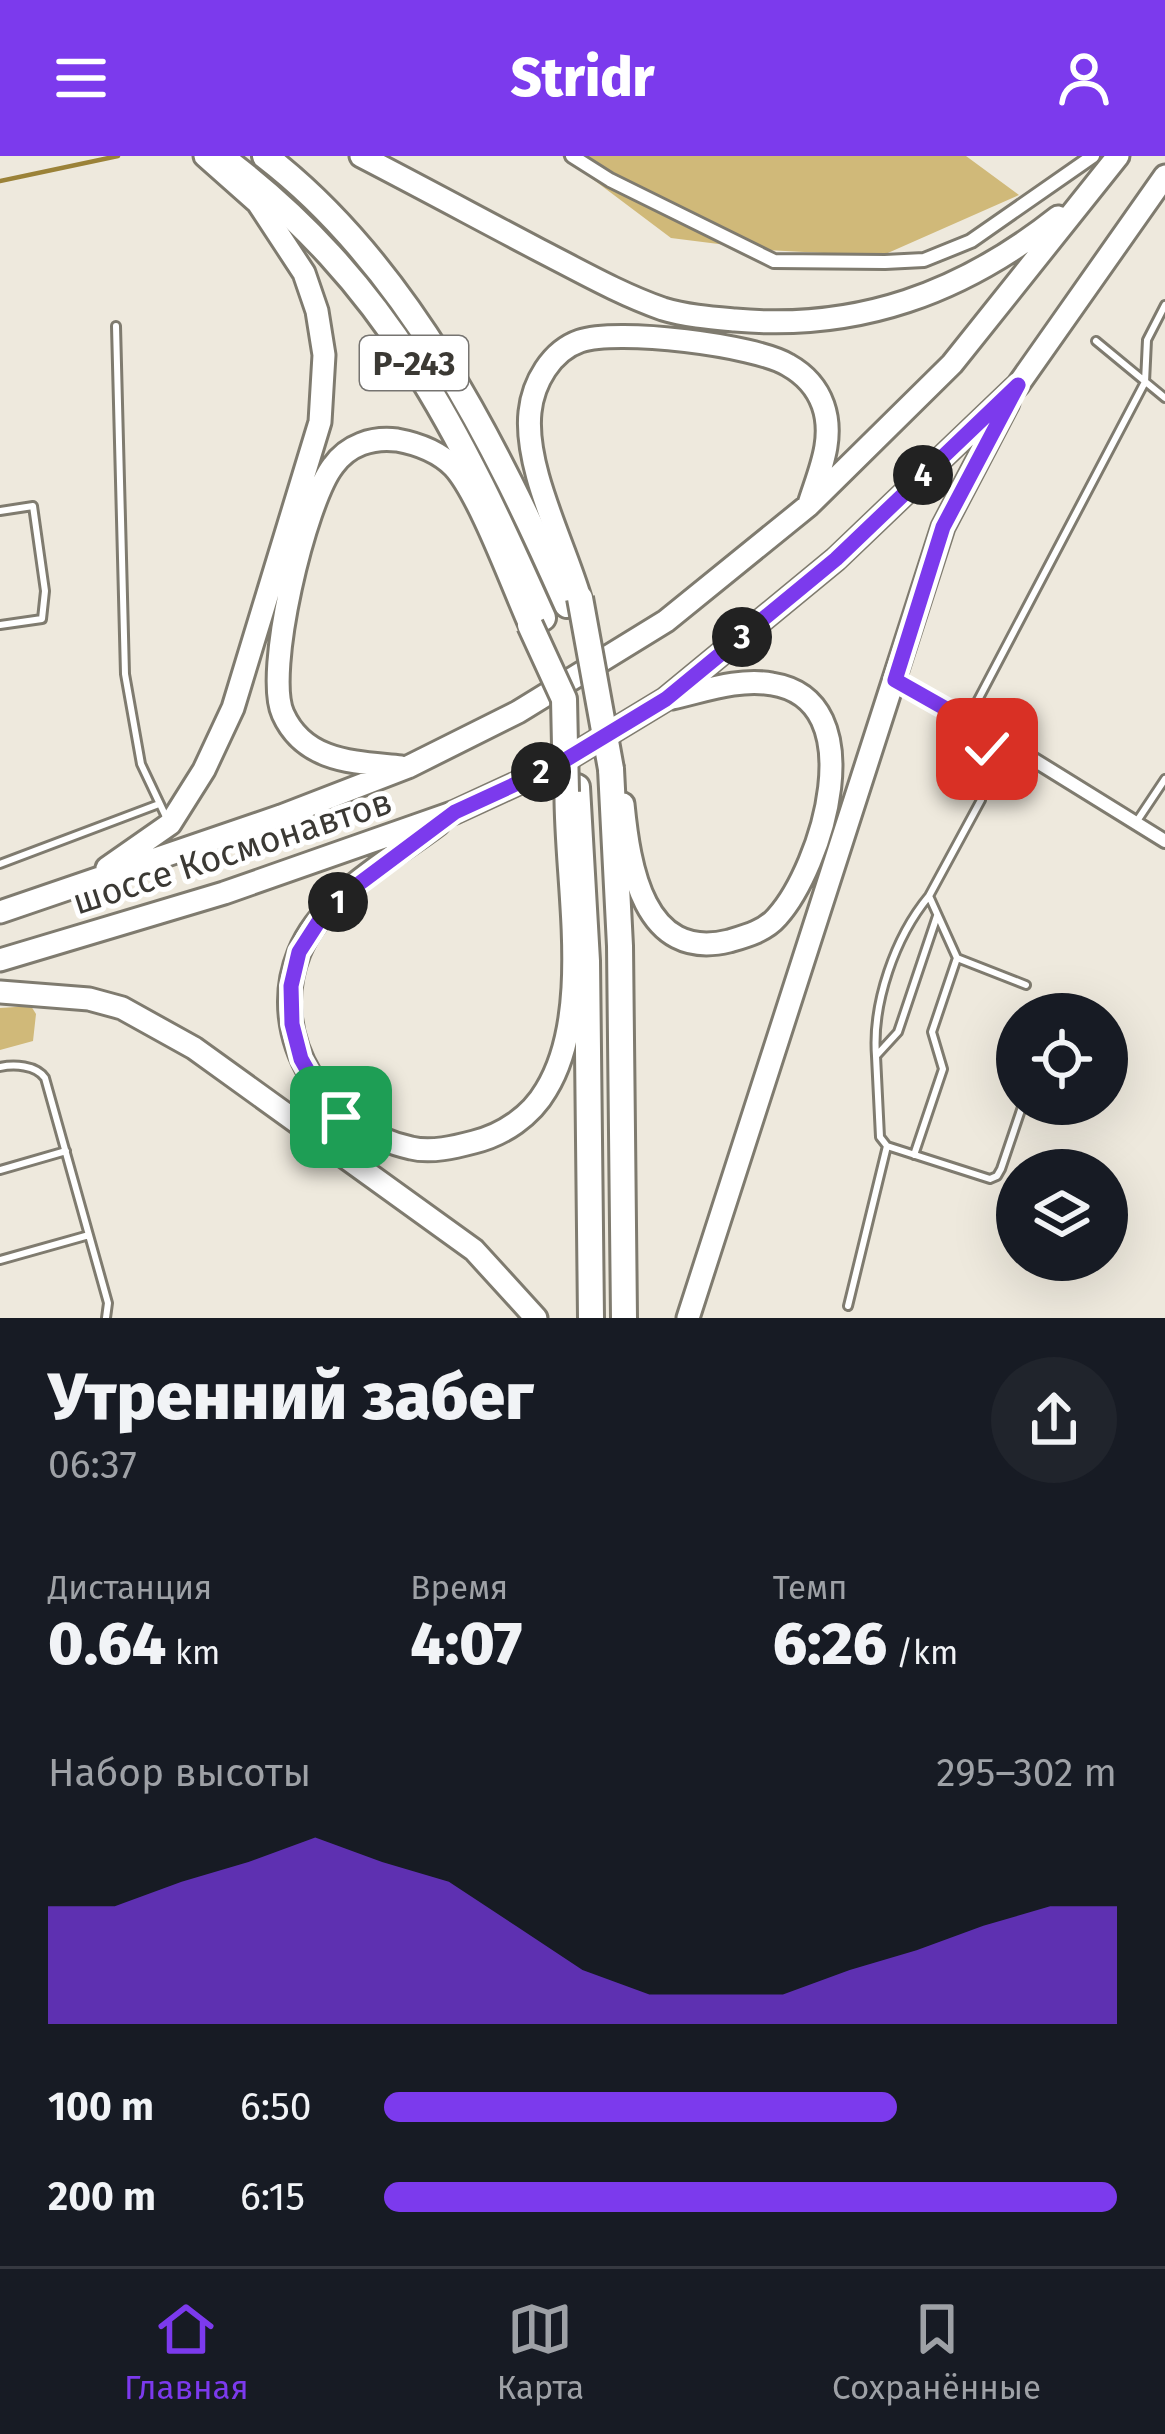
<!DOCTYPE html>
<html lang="ru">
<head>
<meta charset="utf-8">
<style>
  :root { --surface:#171b24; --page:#20242c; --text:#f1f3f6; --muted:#9ea1a6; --line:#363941; --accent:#7c3aed }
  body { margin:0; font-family:"Fira Sans",sans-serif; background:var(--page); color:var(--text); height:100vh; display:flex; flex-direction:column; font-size:45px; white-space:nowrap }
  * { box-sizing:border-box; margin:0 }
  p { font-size:39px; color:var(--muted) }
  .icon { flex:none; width:66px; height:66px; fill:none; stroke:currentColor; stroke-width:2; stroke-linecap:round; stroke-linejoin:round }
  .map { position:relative; height:1162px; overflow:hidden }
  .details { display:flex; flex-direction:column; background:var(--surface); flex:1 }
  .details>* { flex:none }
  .tools { position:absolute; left:996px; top:837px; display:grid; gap:24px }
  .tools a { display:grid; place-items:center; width:132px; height:132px; border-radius:50%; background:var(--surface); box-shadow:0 12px 48px #0002; font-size:60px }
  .pin { position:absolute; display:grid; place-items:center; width:102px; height:102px; color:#fff; margin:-51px; border-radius:24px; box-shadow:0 6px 18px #0006 }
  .km { position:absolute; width:60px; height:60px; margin:-30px; border-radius:50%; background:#222; color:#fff; font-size:33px; line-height:60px; text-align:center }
  .round { display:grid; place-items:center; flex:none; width:126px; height:126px; border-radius:63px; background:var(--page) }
  .summary { display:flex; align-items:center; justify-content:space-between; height:204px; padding:0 48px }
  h1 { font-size:66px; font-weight:800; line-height:90px }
  .figures { display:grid; grid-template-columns:repeat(3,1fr); gap:18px; height:204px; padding:12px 48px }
  .figures div { display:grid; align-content:center }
  .figures b { font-size:60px; font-weight:800 }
  .figures small { font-size:33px; font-weight:400 }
  .figures p { font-size:33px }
  .chart { height:336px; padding:24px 48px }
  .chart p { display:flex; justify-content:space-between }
  .chart svg { width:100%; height:216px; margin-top:12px; fill:var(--accent); opacity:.7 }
  ul { padding:0 48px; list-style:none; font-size:39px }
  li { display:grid; grid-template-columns:192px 144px 1fr; align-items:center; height:90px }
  li i { height:30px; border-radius:15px; background:var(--accent) }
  header { display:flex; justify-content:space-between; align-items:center; height:156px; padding:0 48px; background:var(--accent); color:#fff; font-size:54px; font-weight:800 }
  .tab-bar { display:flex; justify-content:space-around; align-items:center; height:168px; border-top:3px solid var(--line); background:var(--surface); font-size:33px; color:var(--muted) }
  .tab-bar a { display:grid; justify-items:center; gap:6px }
  .tab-bar .selected { color:var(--accent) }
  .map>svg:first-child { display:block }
  .green { fill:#d0b979 }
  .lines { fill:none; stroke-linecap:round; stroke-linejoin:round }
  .stream { stroke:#9b8238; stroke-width:4.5 }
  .lane-casing { stroke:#7f7b6f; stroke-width:12 }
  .street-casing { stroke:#7f7b6f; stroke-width:18 }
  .primary-casing { stroke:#7f7b6f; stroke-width:27 }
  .highway-casing { stroke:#7f7b6f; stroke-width:30 }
  .lane { stroke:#fff; stroke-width:6 }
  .street { stroke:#fff; stroke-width:12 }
  .primary { stroke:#fff; stroke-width:21 }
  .highway { stroke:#fff; stroke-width:24 }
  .highway-bridge-casing { stroke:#7f7b6f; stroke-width:30; stroke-linecap:butt }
  .highway-bridge { stroke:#fff; stroke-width:24 }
  .route-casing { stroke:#fff; stroke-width:24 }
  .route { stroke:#7c3aed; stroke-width:15 }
  .labels { text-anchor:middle; stroke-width:10; stroke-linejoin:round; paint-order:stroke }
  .shield { fill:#fff; stroke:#767471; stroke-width:3 }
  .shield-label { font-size:33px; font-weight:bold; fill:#3b3934 }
  .street-label { font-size:36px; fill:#3b3934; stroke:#fff }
</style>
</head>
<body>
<header><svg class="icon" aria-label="menu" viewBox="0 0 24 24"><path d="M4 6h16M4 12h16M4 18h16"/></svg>Stridr<svg class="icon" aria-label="person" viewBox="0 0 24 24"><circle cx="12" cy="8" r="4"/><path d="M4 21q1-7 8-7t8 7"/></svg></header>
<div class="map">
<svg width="1165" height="1162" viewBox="0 0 1165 1162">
  <rect width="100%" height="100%" fill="#eee9dd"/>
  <path class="green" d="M562,0H966L1019,39L881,100L766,94L671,82Z
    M31,850L36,858L33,885L0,894V852Z"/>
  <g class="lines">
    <path class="stream" d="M0,25L118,0"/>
    <defs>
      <path id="lane" d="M116,170L125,518L141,608L167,663
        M1096,185L1165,242
        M0,355L33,350L45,435L42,463L0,469
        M968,563L1145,226L1147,184L1165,149
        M1137,665L1165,623
        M0,708L159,648
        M937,760L898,876L876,900L880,981L887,990L990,1023L997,1020L1001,1013L1023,948
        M957,802L1026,829
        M876,900C872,847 895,781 929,740
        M0,911C14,908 36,909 45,922L108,1147L106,1162
        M914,999L943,913L932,876L957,802L929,740L981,644L984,598L995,580
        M0,1014L66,995
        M0,1104L89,1079
        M848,1150L887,990"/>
      <path id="street" d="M572,0L610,24L774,105L885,106L924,104L971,85L1093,0
        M895,524L968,563L1165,685"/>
      <path id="primary" d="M361,0C421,31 480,63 539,94C580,115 620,138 663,153C686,160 712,162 735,164C858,175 962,137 1058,61
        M580,442C564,387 524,312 530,256C533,227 551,195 580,185C617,172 755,189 788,209C804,218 817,232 823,249C835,283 819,316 809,348
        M401,611C356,606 305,607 283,558C264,517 305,346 333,310C348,289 372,281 397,284C419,288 438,295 454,311C479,338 513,431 530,469
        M623,648C629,709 643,806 729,785C746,780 765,775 777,761C822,711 874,544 772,528C739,522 704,535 672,542
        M438,668C392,703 321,740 299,797C265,882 327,974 411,992C431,997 455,991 474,986C503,979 531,960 546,934C594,856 565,725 566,636
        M107,712L170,668L204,614L233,552L320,266L324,199L317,155L304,117L258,47L205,0
        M0,756L281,660L408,611L518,556L666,465L809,349L952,208L1118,0
        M0,804L224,737L455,656L557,609L666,543L836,403L1018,229L1165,20
        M0,836L89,843L122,852L194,892L474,1094L536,1162
        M688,1162L943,371L1008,247"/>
      <path id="highway" d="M220,0C388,125 460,276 543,462
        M265,0C407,109 496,289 567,449
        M611,613L620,790L624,1162
        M577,631L587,805L591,1162"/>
    </defs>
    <use href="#lane" class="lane-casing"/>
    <use href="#street" class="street-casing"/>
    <use href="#primary" class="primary-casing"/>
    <use href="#highway" class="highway-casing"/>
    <use href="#lane" class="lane"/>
    <use href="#street" class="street"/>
    <use href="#primary" class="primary"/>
    <use href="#highway" class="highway"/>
    <defs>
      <path id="highway-bridge" d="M580,442L611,613
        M530,469L564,543L566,636"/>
    </defs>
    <use href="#highway-bridge" class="highway-bridge-casing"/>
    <use href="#highway-bridge" class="highway-bridge"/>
  </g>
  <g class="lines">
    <defs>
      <path id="route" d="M341,961L318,933L301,903L292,868L291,830L299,796L319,765L348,736L455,656L557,609L666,543L836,403L1018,229L943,371L895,524L994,580L987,593"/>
    </defs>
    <use href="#route" class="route-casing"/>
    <use href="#route" class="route"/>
  </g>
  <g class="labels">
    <rect class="shield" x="360" y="180" width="108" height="54" rx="9"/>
    <g class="shield-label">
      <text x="414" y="219">Р-243</text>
    </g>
    <g class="street-label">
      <text transform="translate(232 695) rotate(-18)" y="13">шоссе Космонавтов</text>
    </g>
  </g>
</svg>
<div class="tools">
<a><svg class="icon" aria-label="locate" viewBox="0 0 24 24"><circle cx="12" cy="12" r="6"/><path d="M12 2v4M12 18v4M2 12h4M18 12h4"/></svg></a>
<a><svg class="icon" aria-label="layers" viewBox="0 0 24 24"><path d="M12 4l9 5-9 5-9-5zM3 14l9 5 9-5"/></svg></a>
</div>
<div class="pin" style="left:341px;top:961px;background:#1e9e55"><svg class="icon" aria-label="arrive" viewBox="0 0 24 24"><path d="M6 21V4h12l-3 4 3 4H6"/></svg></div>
<div class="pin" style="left:987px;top:593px;background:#d93025"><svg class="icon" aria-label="check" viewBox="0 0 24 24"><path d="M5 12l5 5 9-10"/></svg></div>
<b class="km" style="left:338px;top:746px">1</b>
<b class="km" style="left:541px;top:616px">2</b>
<b class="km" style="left:742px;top:481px">3</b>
<b class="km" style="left:923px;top:319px">4</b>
</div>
<section class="details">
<div class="summary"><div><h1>Утренний забег</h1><p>06:37</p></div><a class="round"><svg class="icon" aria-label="share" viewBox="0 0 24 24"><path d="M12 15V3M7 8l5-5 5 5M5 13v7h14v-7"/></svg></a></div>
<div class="figures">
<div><p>Дистанция</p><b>0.64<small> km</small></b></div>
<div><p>Время</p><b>4:07</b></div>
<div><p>Темп</p><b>6:26<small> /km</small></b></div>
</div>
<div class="chart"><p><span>Набор высоты</span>295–302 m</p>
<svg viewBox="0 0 160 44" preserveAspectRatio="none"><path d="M0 44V20L10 20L20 15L30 11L40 6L50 11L60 15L70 24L80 33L90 38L100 38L110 38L120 33L130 29L140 24L150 20L160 20V44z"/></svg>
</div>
<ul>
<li><b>100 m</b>6:50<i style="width:70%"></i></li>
<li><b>200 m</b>6:15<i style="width:100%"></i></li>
</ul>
</section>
<nav class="tab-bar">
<a class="selected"><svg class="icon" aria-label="home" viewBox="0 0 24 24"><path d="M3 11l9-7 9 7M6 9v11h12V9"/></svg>Главная</a>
<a><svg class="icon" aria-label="map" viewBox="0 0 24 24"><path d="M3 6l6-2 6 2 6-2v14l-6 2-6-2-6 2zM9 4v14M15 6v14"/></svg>Карта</a>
<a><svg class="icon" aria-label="saved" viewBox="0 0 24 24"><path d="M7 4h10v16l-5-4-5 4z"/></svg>Сохранённые</a>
</nav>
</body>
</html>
